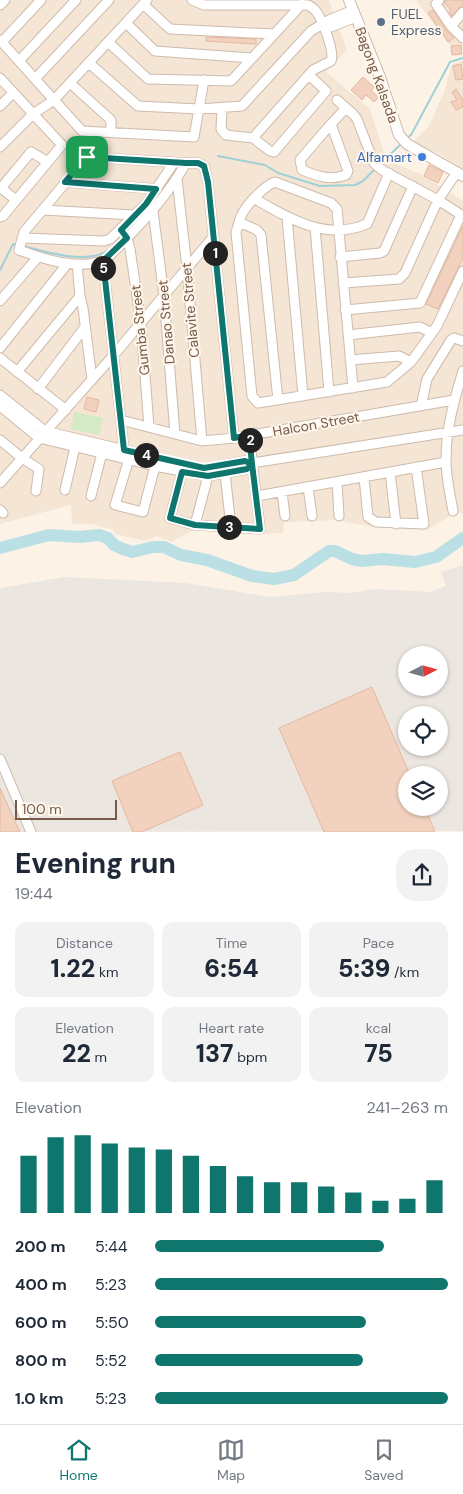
<!DOCTYPE html>
<html lang="en">
<head>
<meta charset="utf-8">
<style>
  :root { --surface:#fff; --page:#f2f2f3; --text:#1f2937; --muted:#747a83; --line:#e0e1e3; --accent:#0f766e }
  body { margin:0; font-family:"DM Sans",sans-serif; background:var(--page); color:var(--text); height:100vh; display:flex; flex-direction:column; font-size:19px; white-space:nowrap }
  * { box-sizing:border-box; margin:0 }
  p { font-size:16px; color:var(--muted) }
  .icon { flex:none; width:28px; height:28px; fill:none; stroke:currentColor; stroke-width:2; stroke-linecap:round; stroke-linejoin:round }
  .map { position:relative; height:832px; overflow:hidden }
  .details { display:flex; flex-direction:column; background:var(--surface); flex:1 }
  .details>* { flex:none }
  .needle { width:32px; rotate:84deg }
  .buttons { position:absolute; left:398px; top:646px; display:grid; gap:10px }
  .buttons a { display:grid; place-items:center; width:50px; height:50px; border-radius:50%; background:var(--surface); box-shadow:0 1px 4px #0004; font-size:25px }
  .scale { position:absolute; left:15px; bottom:12px; width:102px; box-sizing:border-box; padding-left:5px; border:2px solid #765a4b; border-top:0; font-size:14px; line-height:18px; white-space:nowrap; color:#765a4b; -webkit-text-stroke:4px #fff7ec; paint-order:stroke }
  .pin { position:absolute; display:grid; place-items:center; width:42px; height:42px; color:#fff; margin:-21px; border-radius:10px; box-shadow:0 2px 8px #0006 }
  .km { position:absolute; width:25px; height:25px; margin:-12px; border-radius:50%; background:#222; color:#fff; font-size:14px; line-height:25px; text-align:center }
  .round { display:grid; place-items:center; flex:none; width:52px; height:52px; border-radius:20px; background:var(--page) }
  .overview { display:flex; align-items:center; justify-content:space-between; height:85px; padding:0 15px }
  h1 { font-size:28px; font-weight:800; line-height:38px }
  .stats { display:grid; grid-template-columns:repeat(3,1fr); gap:8px; height:85px; padding:5px 15px }
  .stats div { display:grid; align-content:center; border-radius:12px; background:var(--page); text-align:center }
  .stats b { font-size:25px; font-weight:800 }
  .stats small { font-size:14px; font-weight:400 }
  .stats p { font-size:14px }
  .chart { height:140px; padding:10px 15px }
  .chart p { display:flex; justify-content:space-between }
  .chart svg { width:100%; height:90px; margin-top:5px; stroke:var(--accent); stroke-width:6 }
  ul { padding:0 15px; list-style:none; font-size:16px }
  li { display:grid; grid-template-columns:80px 60px 1fr; align-items:center; height:38px }
  li i { height:12px; border-radius:6px; background:var(--accent) }
  .dock { display:flex; justify-content:space-around; align-items:center; height:70px; border-top:1px solid var(--line); background:var(--surface); font-size:14px; color:var(--muted) }
  .dock a { display:grid; justify-items:center; gap:2px }
  .dock .on { color:var(--accent) }
  .map>svg:first-child { display:block }
  .residential { fill:#f4e5d4 }
  .industrial { fill:#ece6e0; fill-rule:evenodd }
  .green { fill:#d4eac4 }
  .lines { fill:none; stroke-linecap:round; stroke-linejoin:round }
  .stream { stroke:#a0d0d8; stroke-width:2 }
  .river { stroke:#bae0e6; stroke-width:12 }
  .building { fill:#f2d2be; stroke:#e4b89e }
  .minor-casing { stroke:#cebbac; stroke-width:11 }
  .tertiary-casing { stroke:#cebbac; stroke-width:12 }
  .minor { stroke:#fff; stroke-width:9 }
  .tertiary { stroke:#fff; stroke-width:10 }
  .route-casing { stroke:#fff; stroke-width:10 }
  .route { stroke:#0f766e; stroke-width:6 }
  .service-dot { fill:#5c6f8a; stroke:#fff7ec; stroke-width:2 }
  .shop-dot { fill:#3f7fe0; stroke:#fff7ec; stroke-width:2 }
  .labels { text-anchor:middle; stroke-width:4; stroke-linejoin:round; paint-order:stroke }
  .service-label { font-size:14px; fill:#4e5e75; stroke:#fff7ec; text-anchor:start }
  .street-label { font-size:14px; fill:#765a4b; stroke:#fff7ec }
  .shop-label { font-size:14px; fill:#366cbe; stroke:#fff7ec; text-anchor:end }
</style>
</head>
<body>
<div class="map">
<svg width="463" height="832" viewBox="0 0 463 832">
  <rect width="100%" height="100%" fill="#fcf3e6"/>
  <path class="residential" d="M0,0H329L347,50L326,72L370,109L383,150L390,161L422,175L463,201V513H455L427,530L374,527L335,520L284,522L283,533L259,534L194,530L171,542L157,536L145,541L114,534V530L92,524H72L71,505L0,524Z
    M416,0H463V44L450,45Z
    M463,61V169L439,154L413,142L429,126L444,92L452,64Z"/>
  <path class="industrial" d="M463,565V831L0,832V588L64,577L186,583L270,597L326,592L351,593L374,589L430,592L446,586L441,572ZM406,655H439V688H406ZM406,715H439V748H406ZM406,775H439V808H406Z"/>
  <path class="green" d="M74,412L103,418L99,435L71,429Z"/>
  <g class="lines">
    <path class="stream" d="M407,138L411,135L450,62L463,58
      M218,156L265,165L278,173L320,186L355,185L363,181L375,169
      M380,164L402,143
      M153,203L178,166
      M126,232L142,216
      M23,246C46,252 84,264 105,252C112,249 117,241 122,236
      M0,270L13,244L16,245"/>
    <path class="river" d="M0,548L49,535L79,537L99,535L108,538L114,545L123,549L132,552L153,547H164L181,555L207,560L252,576L274,579L294,575L329,551H335L352,559L362,561L383,559L415,562L436,557L463,538"/>
  </g>
  <path class="building" d="M445,0H463V6L459,8L452,16L449,12L451,10L444,3Z
    M433,10L446,30L454,38L448,42L428,13Z
    M206,37L256,39V44L206,41Z
    M461,45L462,54L452,55L451,46Z
    M461,64L463,79L456,80L453,66Z
    M363,77L374,87L371,91L379,97L374,102L366,95L362,100L351,90Z
    M456,89L463,100V107L456,110L451,102L457,100L452,92Z
    M429,165L443,172L438,183L424,176Z
    M463,226V258L438,309L426,304Z
    M87,397L99,400L96,412L84,409Z
    M372,687L410,775H406V808H425L435,832H324L279,728Z
    M180,752L203,805L142,832H133L112,781Z
    M0,788L20,832H0Z"/>
  <g class="lines">
    <defs>
      <path id="minor" d="M147,0L54,100L82,131L194,137L204,80
        M192,0L204,5H308C310,6 314,9 315,10C322,18 335,52 331,61L313,70L253,138
        M439,0L436,4L451,26L463,38
        M143,4L170,29L274,34
        M0,5L5,0
        M126,23L155,51L252,58
        M323,26L331,27L356,17
        M451,26L463,12
        M0,40L54,100L33,114L0,147
        M2,42L41,0
        M108,42L148,79L231,81L302,4
        M19,61L76,0
        M89,63L138,106L199,109L242,106L311,31L329,20L353,10
        M0,78L62,145L3,216L0,217
        M35,79L109,0
        M70,83L111,120V132
        M337,100L353,114L357,119L374,163L382,170L438,200L463,216
        M0,106L13,93
        M222,108L221,129L226,135L253,138L270,151L274,152L326,91L309,75
        M331,124L348,171L346,175C330,181 317,176 302,170L300,160Z
        M331,124L346,108
        M186,163C168,195 144,221 119,246C114,251 108,259 102,261C75,270 44,259 19,250L24,232L87,157L186,163H198L204,166L208,182L234,438
        M177,179L187,268L202,441
        M65,182L157,189
        M0,187L1,188L31,152L48,162
        M1,188L16,200
        M255,199C290,219 326,241 367,224L389,173
        M43,210L134,215
        M153,211L164,296L175,434
        M287,217L303,396
        M239,222L257,230L261,235L278,400
        M315,227L329,392
        M121,230L127,238L130,249L141,323L149,427
        M22,238L104,241L110,239L146,204L171,167L173,162
        M340,257L380,253L384,251L413,186
        M103,261L124,450
        M77,264L80,296
        M343,283L399,279L405,273L438,200L457,172
        M0,301L38,257
        M345,310L420,303L461,215
        M348,335L420,327L432,333
        M0,348L68,263
        M0,358L66,410
        M350,360L399,356L411,362
        M17,372L80,296L83,308L92,380
        M353,388L337,209L331,203L275,182C264,186 246,205 241,216C239,221 238,227 236,232L252,396L258,403L387,382L411,362L437,326L463,271
        M38,389L85,327
        M0,395L45,431L204,469L245,461L252,463L463,430
        M0,406L39,438L155,466L208,476L247,469L252,463
        M421,406L427,379L451,340L454,338L463,341
        M121,420L202,441L234,438L454,400
        M0,440L22,458L39,469L36,491
        M129,459L115,505L143,512L155,466
        M182,472L170,518L195,525L260,529L249,435
        M390,472L396,524
        M225,473L231,527
        M364,478L368,517L376,522L424,524L416,467
        M337,482L339,516
        M0,483L113,356L214,236
        M308,487L312,516
        M65,490L75,447
        M282,492L285,516
        M91,496L102,453
        M257,496L446,462
        M0,510L3,513
        M453,511C450,494 446,477 446,460C446,429 454,400 463,371
        M195,525L208,476
        M0,759L31,832"/>
      <path id="tertiary" d="M349,0L380,77L399,135L407,144L463,176"/>
    </defs>
    <use href="#minor" class="minor-casing"/>
    <use href="#tertiary" class="tertiary-casing"/>
    <use href="#minor" class="minor"/>
    <use href="#tertiary" class="tertiary"/>
  </g>
  <g class="lines">
    <defs>
      <path id="route" d="M87,157L186,163H198L204,166L208,182L234,438L249,435L252,464L247,469L208,476L182,472L170,518L195,525L260,529L252,464L245,461L204,468L124,450L103,261L127,238L121,230L146,204L156,189L65,182L87,157"/>
    </defs>
    <use href="#route" class="route-casing"/>
    <use href="#route" class="route"/>
  </g>
  <circle class="service-dot" cx="381" cy="22" r="5"/>
  <circle class="shop-dot" cx="422" cy="157" r="5"/>
  <g class="labels">
    <g class="service-label">
      <text x="391" y="19">FUEL<tspan x="391" dy="16">Express</tspan></text>
    </g>
    <g class="street-label">
      <text transform="translate(377 75) rotate(70)" y="5">Bagong Kalsada</text>
      <text transform="translate(190 310) rotate(-95)" y="5">Calavite Street</text>
      <text transform="translate(166 322) rotate(-95)" y="5">Danao Street</text>
      <text transform="translate(140 330) rotate(-96)" y="5">Gumba Street</text>
      <text transform="translate(316 424) rotate(-10)" y="5">Halcon Street</text>
    </g>
    <g class="shop-label">
      <text x="412" y="162">Alfamart</text>
    </g>
  </g>
</svg>
<div class="buttons">
<a><svg class="needle" viewBox="-14 -14 28 28"><path d="M0-13l5 13h-10z" fill="#e53935"/><path d="M0 13l5-13h-10z" fill="#747a83"/></svg></a>
<a><svg class="icon" aria-label="locate" viewBox="0 0 24 24"><circle cx="12" cy="12" r="6"/><path d="M12 2v4M12 18v4M2 12h4M18 12h4"/></svg></a>
<a><svg class="icon" aria-label="layers" viewBox="0 0 24 24"><path d="M12 4l9 5-9 5-9-5zM3 14l9 5 9-5"/></svg></a>
</div>
<div class="scale">100 m</div>
<div class="pin" style="left:87px;top:157px;background:#1e9e55"><svg class="icon" aria-label="arrive" viewBox="0 0 24 24"><path d="M6 21V4h12l-3 4 3 4H6"/></svg></div>
<b class="km" style="left:215px;top:253px">1</b>
<b class="km" style="left:250px;top:440px">2</b>
<b class="km" style="left:229px;top:527px">3</b>
<b class="km" style="left:146px;top:455px">4</b>
<b class="km" style="left:103px;top:268px">5</b>
</div>
<section class="details">
<div class="overview"><div><h1>Evening run</h1><p>19:44</p></div><a class="round"><svg class="icon" aria-label="share" viewBox="0 0 24 24"><path d="M12 15V3M7 8l5-5 5 5M5 13v7h14v-7"/></svg></a></div>
<div class="stats">
<div><p>Distance</p><b>1.22<small> km</small></b></div>
<div><p>Time</p><b>6:54</b></div>
<div><p>Pace</p><b>5:39<small> /km</small></b></div>
</div>
<div class="stats">
<div><p>Elevation</p><b>22<small> m</small></b></div>
<div><p>Heart rate</p><b>137<small> bpm</small></b></div>
<div><p>kcal</p><b>75</b></div>
</div>
<div class="chart"><p><span>Elevation</span>241–263 m</p>
<svg viewBox="0 0 160 44" preserveAspectRatio="none"><path d="M5 44V16M15 44V7M25 44V6M35 44V10M45 44V12M55 44V13M65 44V16M75 44V21M85 44V26M95 44V29M105 44V29M115 44V31M125 44V34M135 44V38M145 44V37M155 44V28"/></svg>
</div>
<ul>
<li><b>200 m</b>5:44<i style="width:78%"></i></li>
<li><b>400 m</b>5:23<i style="width:100%"></i></li>
<li><b>600 m</b>5:50<i style="width:72%"></i></li>
<li><b>800 m</b>5:52<i style="width:71%"></i></li>
<li><b>1.0 km</b>5:23<i style="width:100%"></i></li>
</ul>
</section>
<nav class="dock">
<a class="on"><svg class="icon" aria-label="home" viewBox="0 0 24 24"><path d="M3 11l9-7 9 7M6 9v11h12V9"/></svg>Home</a>
<a><svg class="icon" aria-label="map" viewBox="0 0 24 24"><path d="M3 6l6-2 6 2 6-2v14l-6 2-6-2-6 2zM9 4v14M15 6v14"/></svg>Map</a>
<a><svg class="icon" aria-label="saved" viewBox="0 0 24 24"><path d="M7 4h10v16l-5-4-5 4z"/></svg>Saved</a>
</nav>
</body>
</html>
